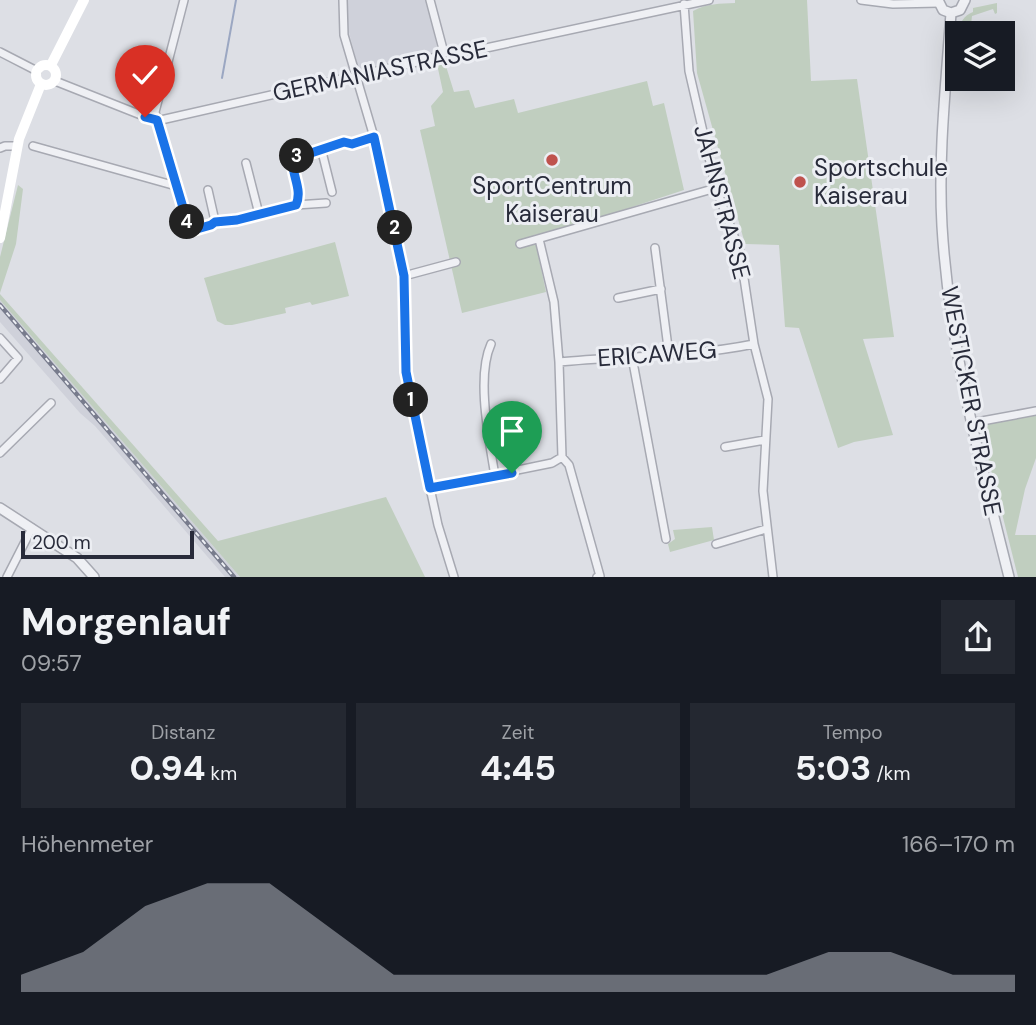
<!DOCTYPE html>
<html lang="de">
<head>
<meta charset="utf-8">
<style>
  :root { --surface:#171b24; --page:#242831; --text:#f1f3f6; --muted:#9ea1a6; --accent:#8c9099 }
  body { margin:0; font-family:"DM Sans",sans-serif; background:var(--page); color:var(--text); height:100vh; display:flex; flex-direction:column; font-size:26px; white-space:nowrap }
  * { box-sizing:border-box; margin:0 }
  p { font-size:23px; color:var(--muted) }
  .icon { flex:none; width:38px; height:38px; fill:none; stroke:currentColor; stroke-width:2; stroke-linecap:round; stroke-linejoin:round }
  .map { position:relative; height:577px; overflow:hidden }
  .drawer { display:flex; flex-direction:column; background:var(--surface); flex:1 }
  .drawer>* { flex:none }
  .fabs { position:absolute; left:945px; top:21px; display:grid; gap:14px }
  .fabs a { display:grid; place-items:center; width:70px; height:70px; border-radius:0px; background:var(--surface); box-shadow:0 7px 28px #0002; font-size:35px }
  .scale { position:absolute; left:21px; bottom:18px; width:173px; box-sizing:border-box; padding-left:7px; border:4px solid #282b3a; border-top:0; font-size:19px; line-height:24px; white-space:nowrap; color:#282b3a; -webkit-text-stroke:5px #eceef3; paint-order:stroke }
  .pin { position:absolute; display:grid; place-items:center; width:60px; height:60px; color:#fff; margin:-72px -30px; border-radius:50% 50% 50% 0; rotate:-45deg; box-shadow:0 0 7px #0007 }
  .pin .icon { rotate:45deg }
  .km { position:absolute; width:35px; height:35px; margin:-18px; border-radius:50%; background:#222; color:#fff; font-size:19px; line-height:35px; text-align:center }
  .round { display:grid; place-items:center; flex:none; width:74px; height:74px; border-radius:0px; background:var(--page) }
  .headline { display:flex; align-items:center; justify-content:space-between; height:119px; padding:0 21px }
  h1 { font-size:38px; font-weight:700; line-height:52px }
  .stats { display:grid; grid-template-columns:repeat(3,1fr); gap:10px; height:119px; padding:7px 21px }
  .stats div { display:grid; align-content:center; border-radius:0px; background:var(--page); text-align:center }
  .stats b { font-size:35px; font-weight:700 }
  .stats small { font-size:19px; font-weight:400 }
  .stats p { font-size:19px }
  .chart { height:196px; padding:14px 21px }
  .chart p { display:flex; justify-content:space-between }
  .chart svg { width:100%; height:126px; margin-top:7px; fill:var(--accent); opacity:.7 }
  .map>svg:first-child { display:block }
  .built { fill:#cfd1da }
  .green { fill:#c0cebf }
  .lines { fill:none; stroke-linecap:round; stroke-linejoin:round }
  .stream { stroke:#9ba7c2; stroke-width:2 }
  .minor-casing { stroke:#a7a9b2; stroke-width:10 }
  .tertiary-casing { stroke:#a7a9b2; stroke-width:12 }
  .minor { stroke:#eff0f4; stroke-width:7 }
  .tertiary { stroke:#eff0f4; stroke-width:9 }
  .secondary { stroke:#fff; stroke-width:10 }
  .rail-casing { stroke:#787c8d; stroke-width:4.5 }
  .rail { stroke:#eceef3; stroke-width:2; stroke-dasharray:5; stroke-linecap:butt }
  .route-casing { stroke:#fff; stroke-width:14 }
  .route { stroke:#1a73e8; stroke-width:9 }
  .poi-dot { fill:#bf524d; stroke:#eceef3; stroke-width:2.5 }
  .labels { text-anchor:middle; stroke-width:6; stroke-linejoin:round; paint-order:stroke }
  .street-label { font-size:24px; fill:#282b3a; stroke:#eceef3 }
  .poi-label { font-size:24px; fill:#282b3a; stroke:#eceef3; text-anchor:start }
</style>
</head>
<body>
<div class="map">
<svg width="1036" height="577" viewBox="0 0 1036 577">
  <rect width="100%" height="100%" fill="#dddfe5"/>
  <path class="built" d="M346,0H427L438,52L359,70L347,25Z
    M0,300L240,577H225L95,426L80,413L0,322Z"/>
  <path class="green" d="M735,0H807L811,81L857,79L894,337L863,339L893,435L854,442L838,448L799,328L785,327L779,245L745,244L697,73L693,11C707,3 720,4 735,3Z
    M997,3V13L995,14L993,9L972,16L970,33L988,30L989,33H958C959,24 964,15 973,12V8Z
    M445,63L454,92L469,90L475,108L514,99L518,113L647,81L653,106L664,103L684,190L571,227L534,235L546,292L462,313L420,130L435,126L431,106L443,92L437,64Z
    M18,185L23,189L16,244L0,293V257Z
    M335,242L349,296L312,305L310,302L285,308L286,313L232,325H225L217,321L204,278Z
    M0,294L218,541L386,497L425,577H240L0,300Z
    M1036,413V458L1025,489L1015,535H1036V577H1018L980,426Z
    M712,527L714,540L670,552L668,544L675,539L673,530Z"/>
  <g class="lines">
    <path class="stream" d="M222,78L236,0"/>
    <defs>
      <path id="minor" d="M184,0L155,112L189,231L211,225L215,221L237,220L296,205C303,189 290,175 293,159L344,142L352,144L374,137
        M343,0L344,35L374,137L404,276L405,364L410,395L438,525L454,577
        M430,0L444,53
        M861,0L893,4L939,3
        M684,4L689,71L716,188L740,252L754,344L768,399L763,491L773,577
        M0,52L37,71
        M55,81L146,117L161,120L430,59L444,53L472,51L709,0
        M33,146L176,186
        M0,148L5,146H17
        M321,148L332,192
        M246,163L259,214
        M208,190L215,221
        M296,205L326,203
        M520,244L716,188
        M655,248L669,355
        M404,276L456,262
        M618,298L661,289
        M0,338L18,358L0,379
        M491,344C476,377 489,439 495,476
        M632,357L666,539
        M559,362C624,356 690,357 754,344
        M971,423L1036,411
        M725,447L765,440
        M0,453L51,403
        M562,457L569,465L600,576L597,577
        M430,488L552,463L562,457L559,362L554,302L539,239
        M716,544L766,529
        M7,577L32,528"/>
      <path id="tertiary" d="M938,0L943,10L951,13L960,10L965,0
        M951,13C946,84 938,155 942,226C949,346 980,461 1009,577
        M0,508L77,558L94,577"/>
    </defs>
    <use href="#minor" class="minor-casing"/>
    <use href="#tertiary" class="tertiary-casing"/>
    <use href="#minor" class="minor"/>
    <use href="#tertiary" class="tertiary"/>
    <path class="secondary" d="M36 75a10 10 0 1 1 20 0a10 10 0 1 1-20 0Z
      M51,65L84,0
      M0,238L19,139L41,84"/>
    <defs>
      <path id="rail" d="M0,305L234,577"/>
    </defs>
    <use href="#rail" class="rail-casing"/>
    <use href="#rail" class="rail"/>
  </g>
  <g class="lines">
    <defs>
      <path id="route" d="M145,117L157,120L190,231L211,225L215,222L237,220L296,205C303,189 291,175 293,159L344,142L352,144L374,137L404,276L406,372L430,488L512,473"/>
    </defs>
    <use href="#route" class="route-casing"/>
    <use href="#route" class="route"/>
  </g>
  <g class="poi-dot">
    <circle cx="552" cy="160" r="7"/>
    <circle cx="800" cy="182" r="7"/>
  </g>
  <g class="labels">
    <g class="street-label">
      <text transform="translate(380 71) rotate(-12)" y="8">GERMANIASTRASSE</text>
      <text transform="translate(722 202) rotate(75)" y="8">JAHNSTRASSE</text>
      <text transform="translate(657 354) rotate(-4)" y="8">ERICAWEG</text>
      <text transform="translate(971 401) rotate(79)" y="8">WESTICKER STRASSE</text>
    </g>
    <g class="poi-label">
      <text x="814" y="176">Sportschule<tspan x="814" dy="28">Kaiserau</tspan></text>
      <text x="552" y="194" text-anchor="middle">SportCentrum<tspan x="552" dy="28">Kaiserau</tspan></text>
    </g>
  </g>
</svg>
<div class="fabs">
<a><svg class="icon" aria-label="layers" viewBox="0 0 24 24"><path d="M12 4l9 5-9 5-9-5zM3 14l9 5 9-5"/></svg></a>
</div>
<div class="scale">200 m</div>
<div class="pin" style="left:512px;top:473px;background:#1e9e55"><svg class="icon" aria-label="arrive" viewBox="0 0 24 24"><path d="M6 21V4h12l-3 4 3 4H6"/></svg></div>
<div class="pin" style="left:145px;top:117px;background:#d93025"><svg class="icon" aria-label="check" viewBox="0 0 24 24"><path d="M5 12l5 5 9-10"/></svg></div>
<b class="km" style="left:411px;top:400px">1</b>
<b class="km" style="left:395px;top:228px">2</b>
<b class="km" style="left:297px;top:156px">3</b>
<b class="km" style="left:187px;top:222px">4</b>
</div>
<section class="drawer">
<div class="headline"><div><h1>Morgenlauf</h1><p>09:57</p></div><a class="round"><svg class="icon" aria-label="share" viewBox="0 0 24 24"><path d="M12 15V3M7 8l5-5 5 5M5 13v7h14v-7"/></svg></a></div>
<div class="stats">
<div><p>Distanz</p><b>0.94<small> km</small></b></div>
<div><p>Zeit</p><b>4:45</b></div>
<div><p>Tempo</p><b>5:03<small> /km</small></b></div>
</div>
<div class="chart"><p><span>Höhenmeter</span>166–170 m</p>
<svg viewBox="0 0 160 44" preserveAspectRatio="none"><path d="M0 44V38L10 30L20 14L30 6L40 6L50 22L60 38L70 38L80 38L90 38L100 38L110 38L120 38L130 30L140 30L150 38L160 38V44z"/></svg>
</div>
</section>
</body>
</html>
